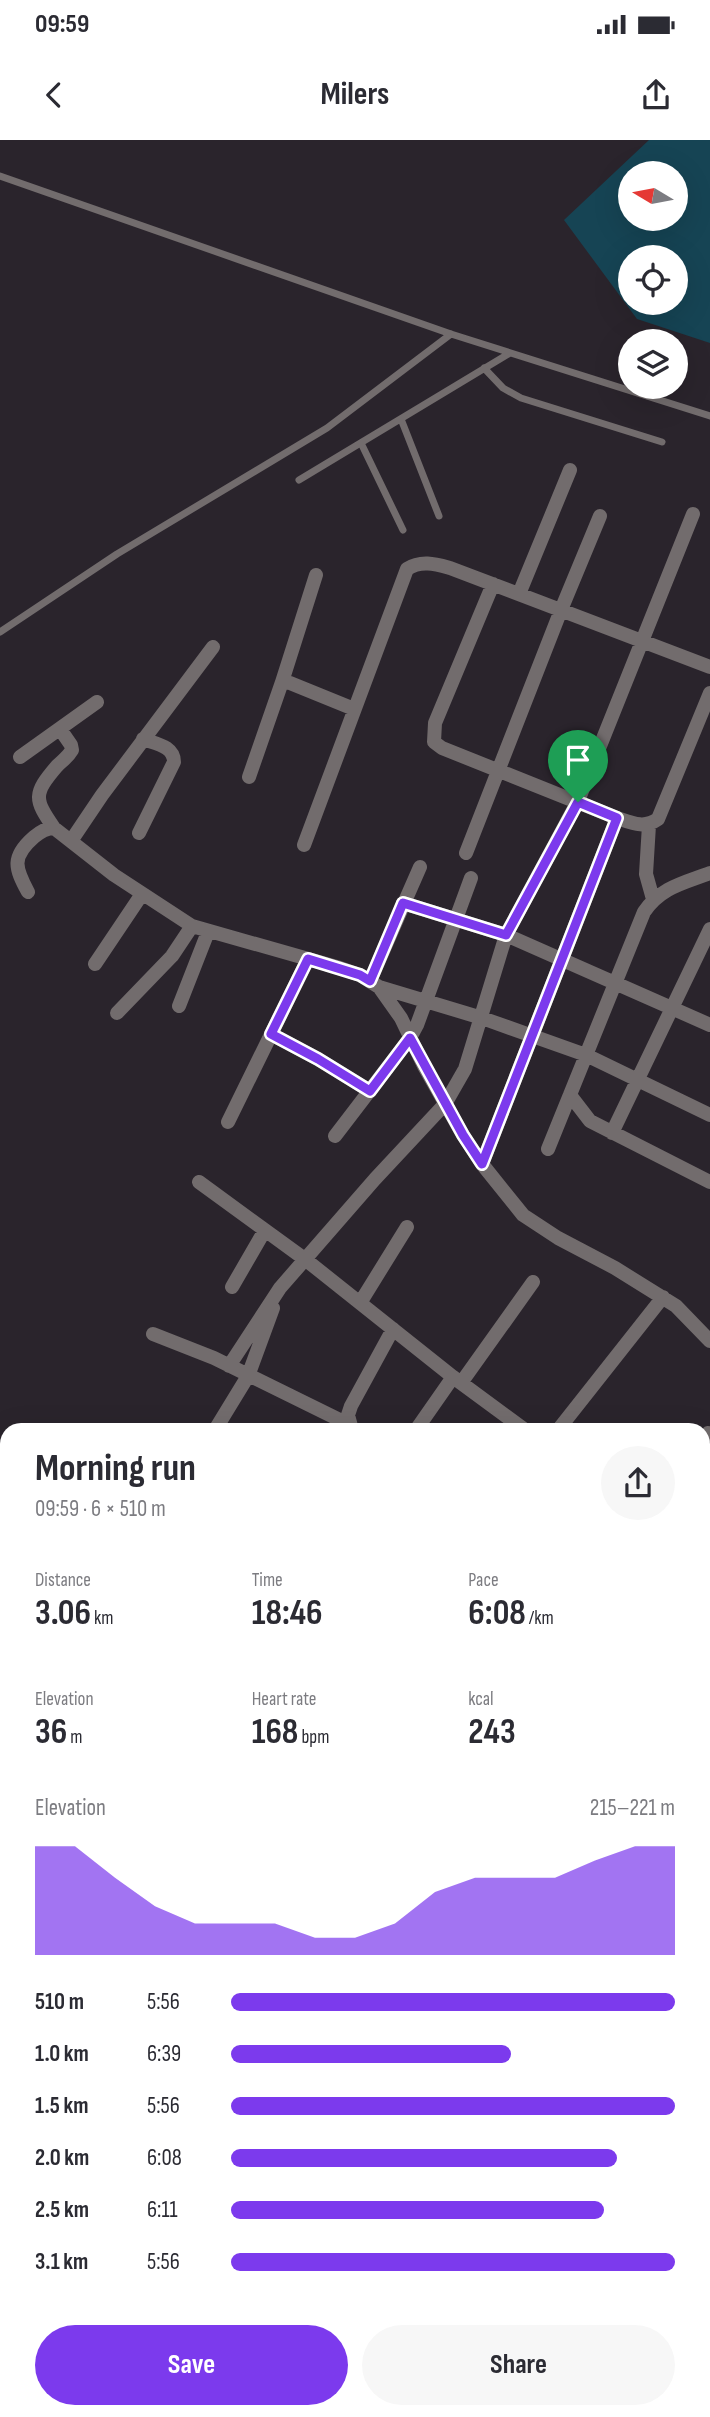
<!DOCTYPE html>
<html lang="en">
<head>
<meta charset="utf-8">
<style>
  :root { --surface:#fff; --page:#f7f7f7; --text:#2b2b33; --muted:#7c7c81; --accent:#7c3aed }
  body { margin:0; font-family:"Sofia Sans Condensed",sans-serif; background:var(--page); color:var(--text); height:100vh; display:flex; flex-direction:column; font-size:26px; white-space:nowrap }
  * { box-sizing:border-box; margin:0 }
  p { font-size:23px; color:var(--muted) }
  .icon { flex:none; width:38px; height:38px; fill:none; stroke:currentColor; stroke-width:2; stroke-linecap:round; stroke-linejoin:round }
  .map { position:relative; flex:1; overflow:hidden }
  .panel { position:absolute; left:0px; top:1283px; width:710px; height:996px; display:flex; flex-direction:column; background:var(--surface); border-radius:21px 21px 0 0; box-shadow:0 7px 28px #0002 }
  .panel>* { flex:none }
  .needle { width:46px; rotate:280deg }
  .buttons { position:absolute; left:618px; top:21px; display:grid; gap:14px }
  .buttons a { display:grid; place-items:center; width:70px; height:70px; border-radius:50%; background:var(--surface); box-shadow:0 7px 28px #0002; font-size:35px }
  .pin { position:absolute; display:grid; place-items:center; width:60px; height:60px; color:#fff; margin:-72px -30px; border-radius:50% 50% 50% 0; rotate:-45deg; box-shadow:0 0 7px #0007 }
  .pin .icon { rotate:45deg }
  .round { display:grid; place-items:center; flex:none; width:74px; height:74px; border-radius:37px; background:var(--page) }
  .head { display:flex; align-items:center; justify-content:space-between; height:119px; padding:0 35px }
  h1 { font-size:38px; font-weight:700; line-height:52px }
  .metrics { display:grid; grid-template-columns:repeat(3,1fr); gap:10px; height:119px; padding:7px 35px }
  .metrics div { display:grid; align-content:center }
  .metrics b { font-size:35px; font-weight:700 }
  .metrics small { font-size:19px; font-weight:400 }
  .metrics p { font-size:19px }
  .chart { height:196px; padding:14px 35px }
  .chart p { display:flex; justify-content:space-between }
  .chart svg { width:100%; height:126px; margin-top:7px; fill:var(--accent); opacity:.7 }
  .button { display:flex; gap:14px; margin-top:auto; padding:14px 35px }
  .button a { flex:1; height:80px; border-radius:42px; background:var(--accent); color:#fff; font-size:28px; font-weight:700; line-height:80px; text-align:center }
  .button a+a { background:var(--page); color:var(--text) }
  ul { padding:0 35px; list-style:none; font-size:23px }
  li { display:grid; grid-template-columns:112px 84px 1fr; align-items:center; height:52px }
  li i { height:18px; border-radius:9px; background:var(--accent) }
  .status { display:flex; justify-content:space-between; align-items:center; height:49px; padding:0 35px; background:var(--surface); direction:ltr }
  .status svg { height:19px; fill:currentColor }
  header { display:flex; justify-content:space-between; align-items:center; height:91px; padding:0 35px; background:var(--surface); font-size:32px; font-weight:700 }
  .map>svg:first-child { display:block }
  .water { fill:#164454; fill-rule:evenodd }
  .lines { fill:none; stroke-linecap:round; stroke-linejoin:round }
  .service { stroke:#726c6d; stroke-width:7 }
  .minor { stroke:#726c6d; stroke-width:14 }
  .tertiary { stroke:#726c6d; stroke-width:18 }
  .secondary { stroke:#9d9395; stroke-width:18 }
  .route-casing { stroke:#fff; stroke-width:14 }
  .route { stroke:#7c3aed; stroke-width:9 }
</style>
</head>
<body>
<div class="status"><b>09:59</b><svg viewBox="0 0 49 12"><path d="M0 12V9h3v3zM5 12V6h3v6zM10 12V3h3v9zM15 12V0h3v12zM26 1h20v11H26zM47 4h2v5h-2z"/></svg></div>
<header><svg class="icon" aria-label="back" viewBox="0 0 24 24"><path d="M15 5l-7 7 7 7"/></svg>Milers<svg class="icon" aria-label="share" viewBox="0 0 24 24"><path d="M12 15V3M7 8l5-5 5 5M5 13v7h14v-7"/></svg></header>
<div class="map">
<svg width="710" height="2277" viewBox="0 0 710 2277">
  <rect width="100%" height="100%" fill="#2a242c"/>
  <path class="water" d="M649,0H710V203L637,179L564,80ZM630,33H676V79H630ZM630,117H676V163H630Z"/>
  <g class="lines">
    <path class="service" d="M0,36L451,194L710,276
      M484,228L503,248L521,258L662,302
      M401,279L439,376
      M361,303L403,390
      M299,340L510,213
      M0,492L117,414L327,288L451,194
      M704,1622L710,1627
      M704,1714L710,1703"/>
    <path class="minor" d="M493,444L435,583L434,602L442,608L617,678C632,683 644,689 658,679L710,553
      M519,454L570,330
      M282,542L316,435
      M20,617L97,562
      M249,637L282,542L290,543L354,569
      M649,685L646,734L653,759
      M54,688C34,659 33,654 57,626C62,621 68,617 72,610L71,605L60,589
      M139,693L174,622C174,606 156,604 143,599
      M71,701L102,655L213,507
      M304,705L407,429C421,420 435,424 450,428L710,527
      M466,713L561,470L600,376
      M28,752C15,728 11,717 34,697C40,692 46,688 54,688L114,735L192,786L340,828L360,835L379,847L401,878L424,926L463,995L482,1024L523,1075L558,1098L615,1128L676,1166L710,1201
      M403,763L506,795L710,885
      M95,824L142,754
      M370,841L420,727
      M379,847L482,878L586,915L710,975
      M179,866L208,792
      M117,873L172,816L192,786
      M271,894L318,919L370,951
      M570,955L590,981L710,1042
      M228,982L308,819
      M612,993L710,789
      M335,996L410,898L417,885L471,738
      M548,1009L644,772C661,747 684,743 710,733
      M482,1024L617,678
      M199,1042L306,1120L453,1237L525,1290
      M232,1147L265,1090
      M360,1163L407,1087
      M153,1194L214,1218L350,1285
      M229,1226L280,1148L375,1039L445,964L465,929L506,795L578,661L693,374
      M461,1243L533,1142
      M215,1290L248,1236L273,1168
      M352,1290L348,1275L351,1266L393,1189
      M416,1290L453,1237
      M558,1290L663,1157
      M704,1298L708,1293
      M704,1432L710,1437
      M704,1495L710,1487
      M0,1538L7,1541
      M0,1616L7,1599
      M704,1774L710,1779
      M704,1887L710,1890
      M704,1978L710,1980
      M0,2239L7,2242
      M385,2272L403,2277
      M210,2277L212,2272"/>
    <path class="tertiary" d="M0,1399L7,1406
      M704,1842L710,1846
      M85,2272L98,2277
      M36,2277L41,2272"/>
    <path class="secondary" d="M704,2142L710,2125
      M704,2227L710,2210
      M654,2277L656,2272
      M685,2277L687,2272"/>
  </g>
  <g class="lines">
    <defs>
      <path id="route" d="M578,662L617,678L482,1024L463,995L410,898L370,951L318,919L271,894L308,819L360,835L370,841L403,763L506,795Z"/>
    </defs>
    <use href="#route" class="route-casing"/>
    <use href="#route" class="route"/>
  </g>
</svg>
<div class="buttons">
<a><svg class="needle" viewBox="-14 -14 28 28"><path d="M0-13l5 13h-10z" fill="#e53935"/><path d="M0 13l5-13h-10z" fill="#7c7c81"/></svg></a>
<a><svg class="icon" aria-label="locate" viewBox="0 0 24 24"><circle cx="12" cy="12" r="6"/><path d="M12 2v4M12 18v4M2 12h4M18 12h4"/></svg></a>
<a><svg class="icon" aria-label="layers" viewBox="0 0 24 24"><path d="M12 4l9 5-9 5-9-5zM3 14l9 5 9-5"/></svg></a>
</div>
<div class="pin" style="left:578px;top:662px;background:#1e9e55"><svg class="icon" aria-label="arrive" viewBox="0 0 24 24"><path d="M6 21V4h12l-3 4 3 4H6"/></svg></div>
<section class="panel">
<div class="head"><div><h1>Morning run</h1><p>09:59 · 6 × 510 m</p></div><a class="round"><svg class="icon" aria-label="share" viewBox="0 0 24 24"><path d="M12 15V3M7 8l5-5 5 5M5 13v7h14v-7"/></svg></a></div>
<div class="metrics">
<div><p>Distance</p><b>3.06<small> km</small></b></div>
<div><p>Time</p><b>18:46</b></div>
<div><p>Pace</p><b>6:08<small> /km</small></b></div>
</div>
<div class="metrics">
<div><p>Elevation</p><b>36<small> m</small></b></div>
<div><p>Heart rate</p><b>168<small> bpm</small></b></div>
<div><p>kcal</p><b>243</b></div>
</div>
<div class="chart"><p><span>Elevation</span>215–221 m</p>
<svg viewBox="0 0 160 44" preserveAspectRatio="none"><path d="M0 44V6L10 6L20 17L30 27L40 33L50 33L60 33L70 38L80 38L90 33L100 22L110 17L120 17L130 17L140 11L150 6L160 6V44z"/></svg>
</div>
<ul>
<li><b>510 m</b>5:56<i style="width:100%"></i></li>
<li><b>1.0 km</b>6:39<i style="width:63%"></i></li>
<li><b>1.5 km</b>5:56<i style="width:100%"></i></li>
<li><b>2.0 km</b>6:08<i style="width:87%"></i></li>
<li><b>2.5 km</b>6:11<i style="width:84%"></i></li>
<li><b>3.1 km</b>5:56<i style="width:100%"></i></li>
</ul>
<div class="button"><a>Save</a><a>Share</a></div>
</section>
</div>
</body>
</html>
